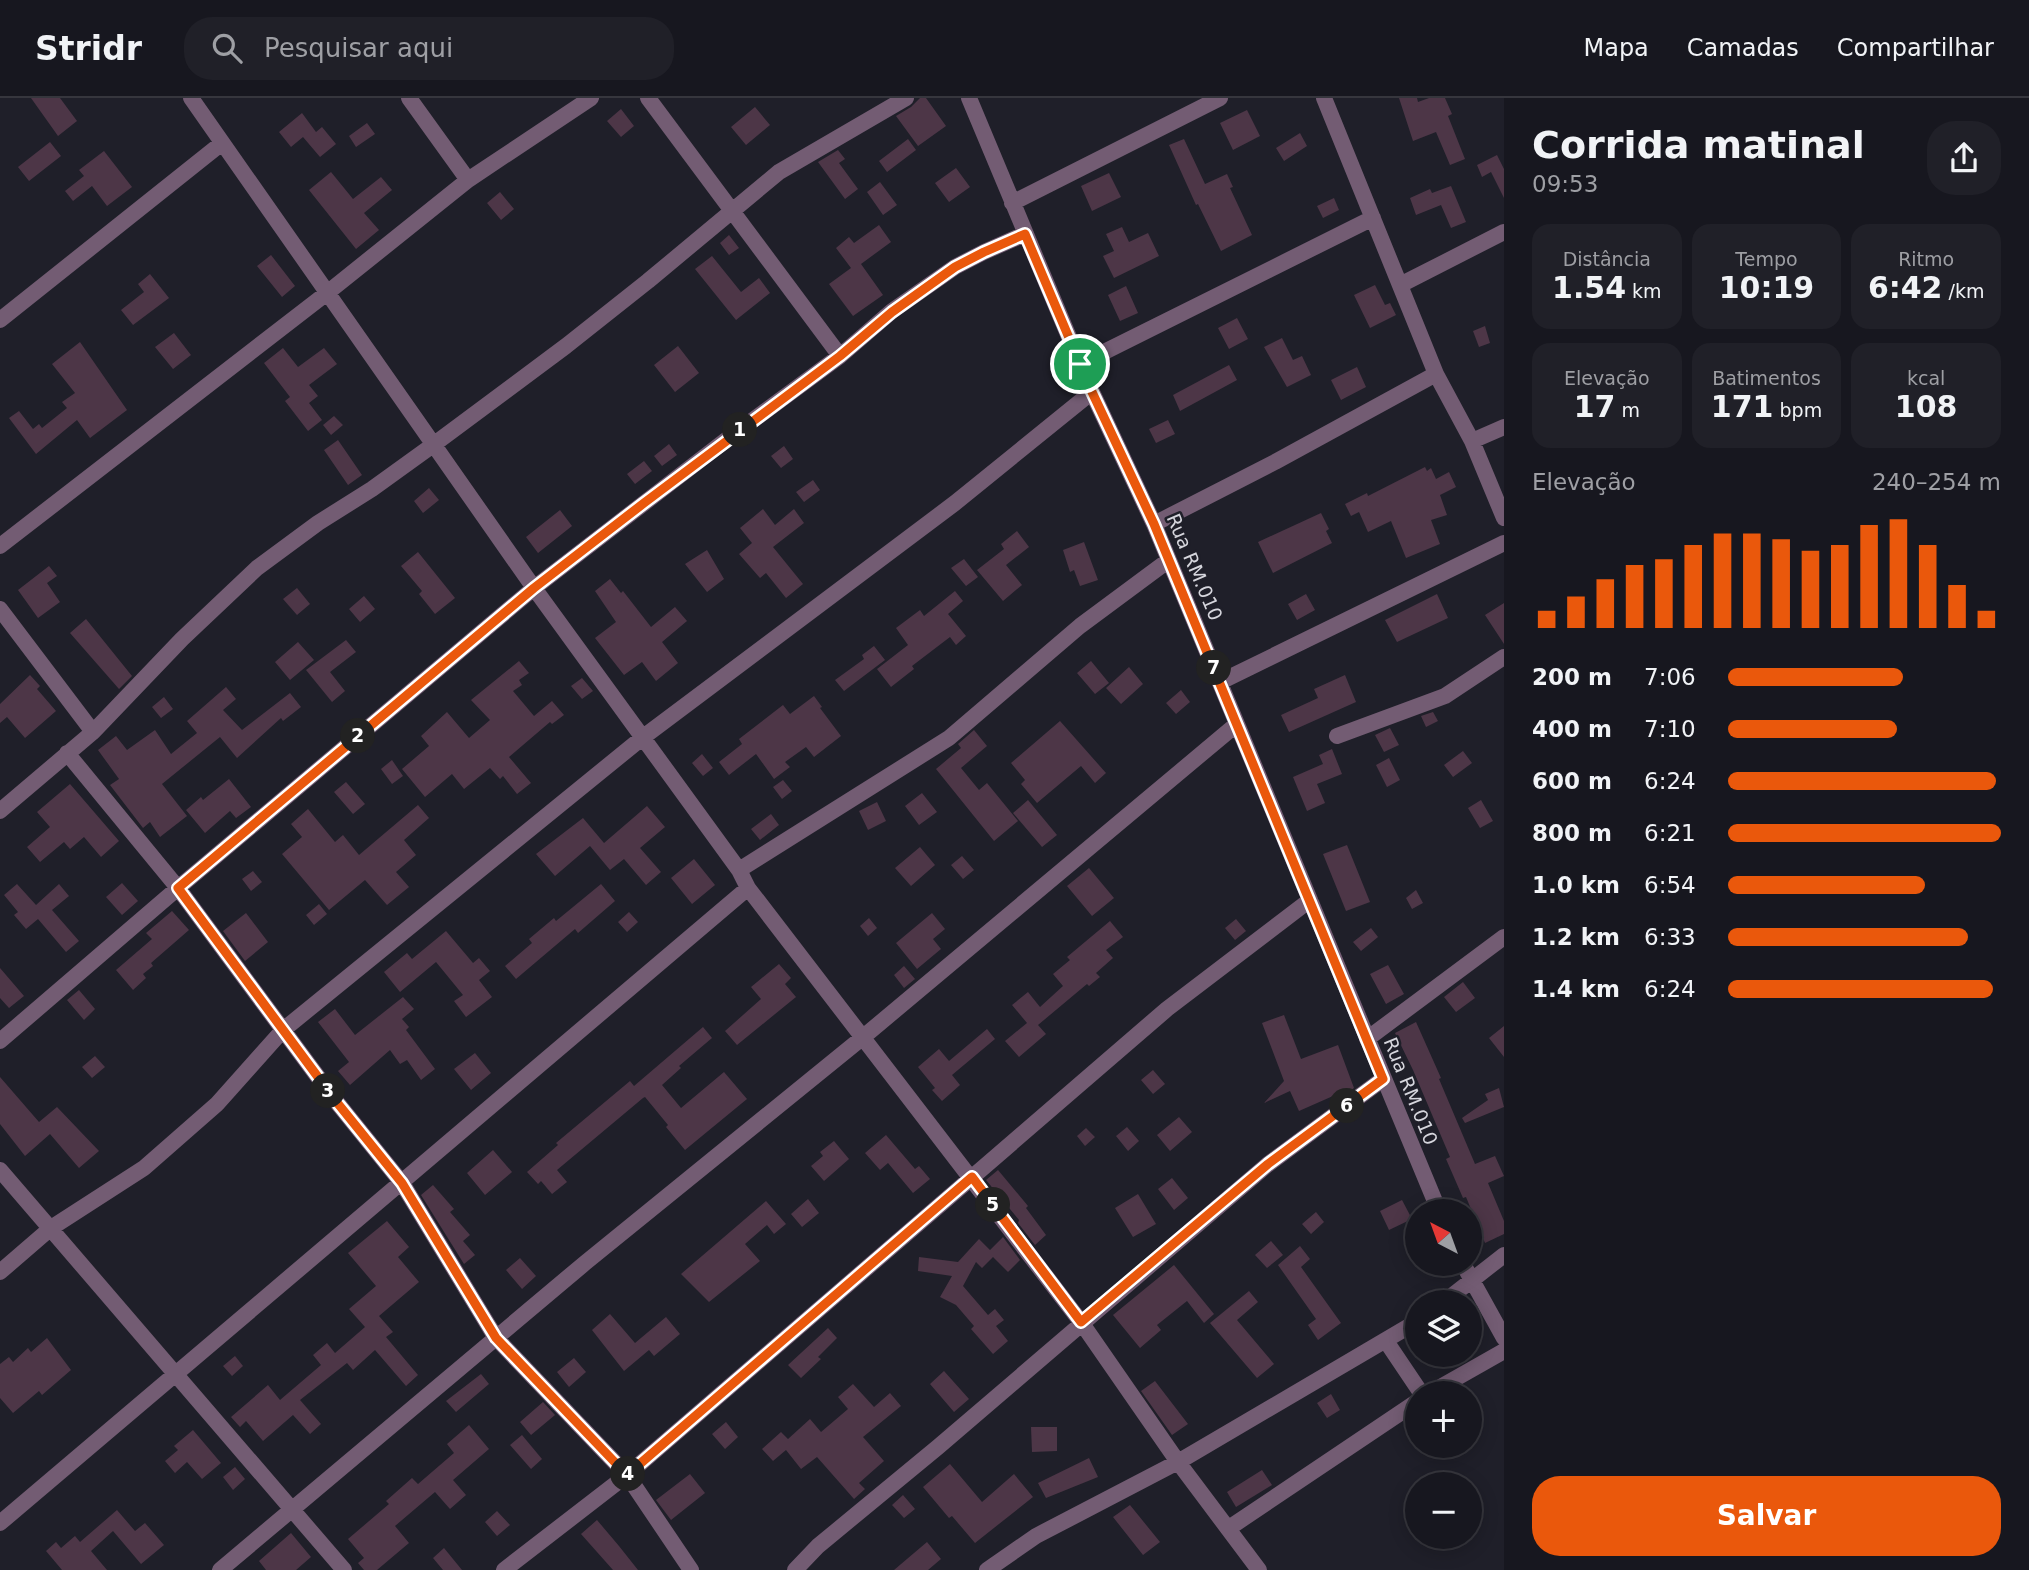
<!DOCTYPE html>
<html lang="pt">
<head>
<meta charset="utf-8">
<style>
  :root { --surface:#17171f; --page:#202028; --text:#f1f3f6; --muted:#9e9fa4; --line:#36363d; --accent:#ea580c }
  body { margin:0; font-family:"DejaVu Sans",sans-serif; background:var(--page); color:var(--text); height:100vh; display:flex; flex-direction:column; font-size:26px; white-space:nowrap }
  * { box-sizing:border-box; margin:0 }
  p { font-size:23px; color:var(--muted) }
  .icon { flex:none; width:38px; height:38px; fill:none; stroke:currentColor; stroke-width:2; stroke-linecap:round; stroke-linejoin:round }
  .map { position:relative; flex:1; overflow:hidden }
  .side { display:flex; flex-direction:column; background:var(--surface); width:525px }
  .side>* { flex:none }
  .needle { width:46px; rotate:319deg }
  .controls { position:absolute; left:1405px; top:1101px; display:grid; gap:14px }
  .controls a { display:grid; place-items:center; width:77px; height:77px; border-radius:50%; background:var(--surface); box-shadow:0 4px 18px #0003,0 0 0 2px var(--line); font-size:35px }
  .pin { position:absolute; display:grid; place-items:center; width:60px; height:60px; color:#fff; margin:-30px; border:4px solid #fff; border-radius:50%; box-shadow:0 2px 7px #0007 }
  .km { position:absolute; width:35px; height:35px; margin:-18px; border-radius:50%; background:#222; color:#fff; font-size:19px; line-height:35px; text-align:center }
  .round { display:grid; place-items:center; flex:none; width:74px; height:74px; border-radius:28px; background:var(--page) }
  .overview { display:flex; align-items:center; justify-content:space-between; height:119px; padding:0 28px }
  h1 { font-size:38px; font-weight:600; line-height:52px }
  .stats { display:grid; grid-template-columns:repeat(3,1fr); gap:10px; height:119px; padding:7px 28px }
  .stats div { display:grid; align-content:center; border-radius:18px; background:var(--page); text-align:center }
  .stats b { font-size:30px; font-weight:600 }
  .stats small { font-size:19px; font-weight:400 }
  .stats p { font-size:19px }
  .chart { height:196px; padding:14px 28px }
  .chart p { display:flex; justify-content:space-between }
  .chart svg { width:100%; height:126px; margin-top:7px; stroke:var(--accent); stroke-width:6 }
  .primary-button { display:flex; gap:14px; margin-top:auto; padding:14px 28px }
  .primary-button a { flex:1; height:80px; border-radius:28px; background:var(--accent); color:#fff; font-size:28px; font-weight:600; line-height:80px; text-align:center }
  ul { padding:0 28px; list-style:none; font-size:23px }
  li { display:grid; grid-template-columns:112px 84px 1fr; align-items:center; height:52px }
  li i { height:18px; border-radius:9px; background:var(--accent) }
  header { display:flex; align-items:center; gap:42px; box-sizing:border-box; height:98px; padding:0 35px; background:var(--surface); border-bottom:2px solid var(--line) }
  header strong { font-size:33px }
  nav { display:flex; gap:38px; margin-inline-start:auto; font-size:24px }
  .search { width:490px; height:63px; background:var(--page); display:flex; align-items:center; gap:18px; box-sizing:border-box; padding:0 24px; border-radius:28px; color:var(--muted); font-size:26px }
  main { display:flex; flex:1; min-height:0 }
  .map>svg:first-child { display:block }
  .building { fill:#4d3647 }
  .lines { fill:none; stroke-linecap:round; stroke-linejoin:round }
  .minor { stroke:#735c73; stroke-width:16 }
  .route-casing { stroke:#fff; stroke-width:14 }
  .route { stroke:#ea580c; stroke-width:9 }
  .labels { text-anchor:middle; stroke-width:5; stroke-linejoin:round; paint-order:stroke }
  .street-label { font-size:19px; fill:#d6d6dd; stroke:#1f1f29 }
</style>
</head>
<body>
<header>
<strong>Stridr</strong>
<div class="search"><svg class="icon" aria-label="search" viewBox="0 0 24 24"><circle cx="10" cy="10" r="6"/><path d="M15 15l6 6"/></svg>Pesquisar aqui</div>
<nav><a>Mapa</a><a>Camadas</a><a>Compartilhar</a></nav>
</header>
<main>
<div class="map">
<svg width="1504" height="1472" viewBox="0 0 1504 1472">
  <rect width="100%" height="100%" fill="#1f1f29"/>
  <path class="building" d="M31,0H60L77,23L58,38Z
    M920,0H926L946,28L918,48L896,18L911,9Z
    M1399,0H1417L1418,4L1429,0H1445L1452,16L1448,18L1465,61L1450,67L1436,34L1413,43Z
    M755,9L770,27L746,47L731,29Z
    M621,11L634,28L621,39L607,23Z
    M1247,12L1260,38L1233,52L1220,25Z
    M302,15L316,34L322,29L336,46L320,59L303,39L291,49L279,34Z
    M367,25L375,36L356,49L349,38Z
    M1300,35L1307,48L1284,63L1276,50Z
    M908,41L916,52L887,74L879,63Z
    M1184,41L1205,86L1227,76L1233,89L1230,90L1252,137L1221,153L1198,106L1196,107L1169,47Z
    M50,44L61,58L29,83L18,69Z
    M838,52L845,61L839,65L858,91L845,101L818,64Z
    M104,53L132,89L107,108L92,88L73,103L65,93L84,78L79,72Z
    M1497,57L1504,71V100L1491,74L1482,79L1477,67Z
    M956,70L970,89L949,104L935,85Z
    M331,74L353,101L381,79L392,92L364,115L379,132L356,151L309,92Z
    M1109,75L1121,99L1092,113L1081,88Z
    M880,84L897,107L883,117L867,94Z
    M1451,88L1466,124L1451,130L1441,107L1416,117L1410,100L1430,91L1432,95Z
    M500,94L514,111L501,122L487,105Z
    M1334,100L1339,112L1323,120L1317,108Z
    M879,127L891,144L861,166L883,197L853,218L829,186L851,170L836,150L849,139L854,145Z
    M1122,129L1129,144L1148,135L1159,158L1114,180L1103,158L1114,153L1106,136Z
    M729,137L739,150L729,157L720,145Z
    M271,157L295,188L282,199L257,168Z
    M712,158L741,194L759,180L770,195L736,222L695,171Z
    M150,176L169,200L133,227L121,212L144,194L138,186Z
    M1375,187L1385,207L1390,205L1396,217L1370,230L1354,197Z
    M1126,188L1138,215L1120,223L1108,197Z
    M1237,220L1248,241L1229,251L1218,230Z
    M1485,228L1490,245L1479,249L1473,233Z
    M174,235L191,257L173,271L155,249Z
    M1282,240L1293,262L1302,258L1311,277L1287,289L1264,249Z
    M80,244L127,312L90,340L77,322L36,356L9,320L19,313L33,331L39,326L42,330L67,310L62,304L75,295L52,266Z
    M678,248L699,275L675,294L654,267Z
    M283,250L298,269L324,250L337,266L309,287L318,298L309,305L322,322L308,333L285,303L290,299L264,265Z
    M1229,267L1237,282L1180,313L1173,297Z
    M1357,269L1366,289L1341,302L1331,282Z
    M334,318L343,327L331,337L323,327Z
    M1168,322L1175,336L1156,345L1149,331Z
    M338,342L362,377L348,387L324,352Z
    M669,346L677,357L662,368L654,358Z
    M784,348L793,361L781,370L771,358Z
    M644,363L652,373L635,386L627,376Z
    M1425,369L1427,373L1431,370L1436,381L1449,374L1456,389L1440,397L1447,417L1431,422L1440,446L1406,460L1391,423L1368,434L1359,414L1351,418L1345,406L1367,395L1368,398Z
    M813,382L820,392L804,404L796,394Z
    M429,390L439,402L423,415L414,403Z
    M763,411L775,427L794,411L804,425L773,449L803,486L786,500L766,475L760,480L739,456L752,445L740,430Z
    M560,412L572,428L538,455L526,439Z
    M1321,415L1329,431L1326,433L1332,445L1273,475L1258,444Z
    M1017,433L1029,449L1006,467L1022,487L1003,503L977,472L1004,451L1001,446Z
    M1084,444L1098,482L1080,488L1074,472L1070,474L1063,452Z
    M707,452L724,481L707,494L685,466Z
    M418,454L455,500L435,516L419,496L422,493L401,468Z
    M964,461L978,479L966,488L951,470Z
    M49,468L57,478L47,485L60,504L38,520L18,492Z
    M610,481L621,495L623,493L651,529L675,509L687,523L662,544L678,565L656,583L642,564L624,577L595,540L616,524L595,493Z
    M297,490L310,506L297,517L283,501Z
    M955,493L963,503L948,516L966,538L956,547L950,539L912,568L914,571L891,589L877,571L908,547L896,530L920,512L924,518Z
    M1306,496L1315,512L1297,522L1288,506Z
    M1437,496L1448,520L1397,544L1385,522Z
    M364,498L375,511L360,524L349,511Z
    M1504,505V546L1485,517Z
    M86,521L132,578L119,591L70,535Z
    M346,542L356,554L330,574L345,593L332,604L306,572Z
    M298,544L314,562L290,582L275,564Z
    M874,548L885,562L844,593L835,582L864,561L862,557Z
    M519,563L529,575L519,582L522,587L513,593L534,618L552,603L564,617L552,626L550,624L509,659L531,685L517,696L503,678L500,681L490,670L464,691L452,676L425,699L402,671L429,648L421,638L447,614L469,640L490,622L471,602Z
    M1091,563L1109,585L1095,596L1077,575Z
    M1129,569L1143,586L1121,606L1106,590Z
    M30,577L40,588L37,591L56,613L25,640L7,619L0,625V606Z
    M1345,577L1356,604L1289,634L1281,617L1318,600L1314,591Z
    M582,580L593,593L582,601L571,588Z
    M226,589L236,601L223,612L242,632L290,595L301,609L283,623L281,620L237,660L220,639L162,686L187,718L160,739L150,724L143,730L110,687L119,681L98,652L116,638L127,652L155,632L171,656L197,635L187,623Z
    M1181,592L1190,604L1176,616L1166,605Z
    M814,598L822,609L820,610L841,638L814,659L806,649L785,664L790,669L774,681L756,656L729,677L719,664L742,646L739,641L783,607L790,616Z
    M164,599L173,611L161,620L152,609Z
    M1433,614L1438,623L1426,629L1421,618Z
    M1060,623L1106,675L1095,685L1081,668L1037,705L1021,686L1025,682L1011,665Z
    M1390,630L1399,647L1384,654L1375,637Z
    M974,632L987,648L961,670L979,692L987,685L1018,723L994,743L936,671L961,650L958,646Z
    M1332,651L1342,676L1317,686L1325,705L1307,713L1293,679L1323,666L1319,657Z
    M1463,653L1472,665L1453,679L1444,667Z
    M702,656L713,670L703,678L692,665Z
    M1389,660L1400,682L1387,689L1376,667Z
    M392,662L403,678L392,686L381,671Z
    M229,681L251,709L236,720L230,713L205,735L186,712L201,699L203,702Z
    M783,682L792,693L782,701L773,689Z
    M346,684L365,706L353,716L334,694Z
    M70,686L119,743L101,759L84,739L70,751L64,744L40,764L27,749L50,729L37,714Z
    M922,695L937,714L919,727L905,708Z
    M1028,702L1057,737L1042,749L1013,715Z
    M1481,702L1493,723L1480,730L1468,710Z
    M877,704L886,723L868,732L859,713Z
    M418,707L429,720L404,742L416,757L396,774L409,789L387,807L365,782L329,812L282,756L302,739L291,726L308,711L335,744L343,737L359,757Z
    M647,708L665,729L640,750L661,774L646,787L624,761L610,772L590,748L555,778L536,756L583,720L604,745Z
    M771,716L779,727L760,742L751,731Z
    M1347,747L1370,804L1346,813L1323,756Z
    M920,749L935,767L911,788L895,770Z
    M962,758L974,772L963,781L951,767Z
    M694,761L715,787L692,806L671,780Z
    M1089,770L1114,800L1092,818L1067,788Z
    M253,773L262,784L251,793L242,781Z
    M122,785L138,803L122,817L106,799Z
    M17,786L36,807L59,786L69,798L52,812L79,843L66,854L38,821L26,831L14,817L18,814L4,797Z
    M601,786L615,803L578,835L575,831L516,881L505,868L532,845L529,841L554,820L556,823Z
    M1416,792L1423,805L1412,811L1406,800Z
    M319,806L327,816L314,827L306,817Z
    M172,813L189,832L151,865L153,868L143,876L146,880L133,892L116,872L152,841L146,835Z
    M629,814L638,824L627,834L618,824Z
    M246,815L268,844L245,863L223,833Z
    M932,815L945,831L933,841L941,851L917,871L896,845Z
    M869,820L877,830L868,838L860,828Z
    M1236,821L1246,833L1235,842L1225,830Z
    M1110,823L1123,839L1106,852L1113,860L1096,875L1100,879L1089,888L1087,886L1038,927L1046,936L1019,959L1005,943L1027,925L1012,907L1028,894L1040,909L1063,888L1053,876L1070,862L1067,859Z
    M1371,830L1378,839L1361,853L1353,844Z
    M446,833L473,865L479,860L490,873L479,882L492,899L466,919L454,903L463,897L436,864L400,894L384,874L407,855L412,861Z
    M779,866L791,880L785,886L796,899L737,947L725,933L761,901L751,889Z
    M1388,867L1404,896L1386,906L1370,876Z
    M904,868L915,881L904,890L894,877Z
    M0,870L24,898L9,910L0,900Z
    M1463,884L1475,900L1456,914L1444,899Z
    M79,892L95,911L84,922L67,902Z
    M403,899L414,911L402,921L409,929L406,932L435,971L421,982L407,962L400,966L390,952L350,987L338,973L349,964L318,924L335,911L355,937Z
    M1284,917L1301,961L1338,947L1354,990L1336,1003L1333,998L1299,1013L1290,993L1264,1005L1284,983L1262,925Z
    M1416,924L1441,980L1439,981L1475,1066L1495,1058L1504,1078L1488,1085L1504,1123V1136L1485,1145L1466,1099L1463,1100L1446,1061L1450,1059L1413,972L1395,935Z
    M1504,928V959L1489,940Z
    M703,929L712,940L679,968L681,970L662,987L681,1010L724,974L747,1001L685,1052L666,1029L668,1027L645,999L643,1000L557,1072L567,1084L552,1096L541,1083L538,1086L527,1074L558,1047L556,1045L630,983L634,988Z
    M987,931L995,941L952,977L960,987L942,1003L932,992L935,990L918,969L939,951L949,963Z
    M475,955L491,975L471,992L454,971Z
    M95,958L105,969L92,980L82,969Z
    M1153,972L1165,986L1153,996L1141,982Z
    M0,979L39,1024L57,1009L99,1053L79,1070L50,1036L25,1058L0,1026Z
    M1499,990L1504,1009L1465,1025L1462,1020L1488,1002L1485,996Z
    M1179,1019L1192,1034L1170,1053L1157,1037Z
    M1127,1029L1139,1043L1128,1053L1116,1038Z
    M1086,1030L1095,1039L1085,1048L1077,1038Z
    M886,1037L915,1071L919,1068L930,1081L913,1095L888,1065L880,1072L865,1055Z
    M834,1043L849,1061L824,1083L811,1068L823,1058L820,1054Z
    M493,1052L512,1074L485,1097L467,1075Z
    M998,1072L1028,1108L1026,1110L1046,1137L1035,1147L1018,1125L1019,1122L986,1082Z
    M1172,1080L1188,1100L1174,1112L1158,1091Z
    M433,1087L454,1111L450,1114L470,1137L463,1143L475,1157L464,1166L421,1097Z
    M1138,1096L1156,1126L1133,1139L1115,1110Z
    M808,1101L819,1115L802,1129L791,1116Z
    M1402,1102L1412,1121L1389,1132L1380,1113Z
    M766,1103L786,1126L774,1136L767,1127L745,1146L760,1163L709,1204L681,1176Z
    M1316,1114L1324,1124L1311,1136L1302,1126Z
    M387,1123L409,1149L398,1159L419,1184L379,1218L393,1234L386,1239L418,1277L406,1288L375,1252L353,1272L347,1265L300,1302L321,1326L310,1336L293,1317L263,1343L246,1323L240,1329L231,1319L268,1287L280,1302L321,1267L313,1257L327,1245L335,1255L365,1229L349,1211L376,1188L348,1155Z
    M1003,1139L1020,1162L1008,1174L993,1159L982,1170L976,1164L963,1188L988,1217L995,1211L1004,1222L996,1228L1008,1243L993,1256L971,1231L974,1228L956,1207L940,1199L952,1178L918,1173L919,1159L958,1164L979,1141L990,1152Z
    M1271,1143L1283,1157L1267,1170L1255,1157Z
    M1300,1148L1310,1161L1301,1169L1341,1225L1318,1242L1308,1227L1316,1221L1278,1167Z
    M520,1160L536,1178L522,1191L506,1172Z
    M1174,1167L1214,1216L1204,1225L1187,1203L1157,1227L1161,1232L1140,1250L1113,1217Z
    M1249,1193L1258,1204L1237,1222L1274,1266L1257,1280L1210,1225Z
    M610,1216L635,1245L666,1219L680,1236L654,1258L649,1252L624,1273L592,1232Z
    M828,1230L837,1240L818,1259L821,1261L801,1280L788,1267Z
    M47,1240L71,1272L42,1297L39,1293L13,1315L0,1300V1266L9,1259L13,1264L28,1250L31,1254Z
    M235,1258L243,1268L232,1278L223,1268Z
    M574,1260L586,1274L569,1289L557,1274Z
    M944,1273L969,1301L954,1314L930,1286Z
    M481,1276L489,1286L456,1314L446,1303Z
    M1155,1283L1188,1326L1172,1337L1141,1293Z
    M853,1286L874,1309L890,1295L901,1308L863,1339L884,1363L859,1385L865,1391L854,1401L817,1359L801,1371L786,1352L773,1363L762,1351L781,1334L788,1341L810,1321L821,1334L848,1311L838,1299Z
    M1331,1296L1340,1312L1327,1320L1317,1305Z
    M543,1304L555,1317L531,1337L520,1324Z
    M726,1324L738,1339L725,1351L712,1336Z
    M469,1327L489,1351L453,1382L466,1397L450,1411L435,1394L395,1428L409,1445L377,1472H364L358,1465L364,1460L348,1441L389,1406L386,1403L412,1380L418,1386L454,1355L447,1346Z
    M1031,1329H1057V1353L1032,1354Z
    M193,1332L221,1365L202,1381L187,1364L175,1375L165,1363L178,1352L174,1348Z
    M522,1337L542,1361L531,1371L510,1347Z
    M1089,1360L1098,1379L1046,1400L1038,1385Z
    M950,1366L982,1404L1014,1376L1033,1399L975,1445L952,1418L949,1420L923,1389Z
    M235,1369L245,1381L233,1392L223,1379Z
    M1262,1372L1272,1387L1236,1409L1227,1394Z
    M690,1376L705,1395L671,1422L656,1402Z
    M903,1397L915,1411L904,1420L892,1407Z
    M1130,1407L1160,1444L1143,1457L1113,1419Z
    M117,1412L135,1433L145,1425L164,1447L141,1466L113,1433L91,1453L107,1472H62L46,1453L56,1444L61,1450L75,1438L80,1444Z
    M497,1413L510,1427L497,1438L485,1424Z
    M597,1422L619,1448L638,1472H613L581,1436Z
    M291,1435L311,1459L296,1472H266L259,1463Z
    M927,1444L941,1461L928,1472H894Z
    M444,1450L462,1472H443L433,1460Z"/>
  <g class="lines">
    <path class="minor" d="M191,0L534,490L739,772L748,790L1081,1224L1178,1364L1259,1472
      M409,0L468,82
      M648,0L840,258
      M969,0L1092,294L1154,426L1439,1113
      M1324,0L1436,276L1472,343L1504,420
      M1012,105L1220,0
      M1400,187L1504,134
      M0,222L222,45
      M1080,266L1373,120
      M1472,343L1504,329
      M1154,426L1275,364L1436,276
      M0,448L327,195L468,82L591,0
      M0,511L93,634
      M1220,584L1504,445
      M1337,638L1445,598L1504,559
      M67,655L178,790L335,1002L402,1085L496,1240L627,1377L691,1472
      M0,713L93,634L182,541L257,470L318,425L372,391L433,347L566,248L648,183L779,74L906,0
      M739,772L949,640L1080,528L1169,462
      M1367,941L1504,839
      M0,943L178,790L534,490L726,342L840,258L892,213L955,169L984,154L1025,136
      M0,1072L344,1472
      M1463,1166L1504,1240
      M0,1174L51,1130L144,1070L217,1006L283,932L642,640L955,405L1092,294
      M1444,1204L1504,1157
      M1386,1243L1421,1295
      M1430,1295L1504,1253
      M0,1425L748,790
      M1229,1430L1418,1303
      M220,1472L585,1165L862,940L1237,626
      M504,1472L627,1377L1167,911L1310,802
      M795,1472L818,1448L938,1349L1267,1067L1383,981
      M987,1472L1036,1438L1178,1364L1418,1223"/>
  </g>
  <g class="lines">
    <defs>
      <path id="route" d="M1025,136L1092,294L1154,426L1383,981L1268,1066L1081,1224L972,1079L627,1377L496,1240L402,1085L335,1002L178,790L534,490L644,405L840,258L892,214L955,169L984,154Z"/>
    </defs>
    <use href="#route" class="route-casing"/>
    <use href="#route" class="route"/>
  </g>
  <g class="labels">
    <g class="street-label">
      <text transform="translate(1195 469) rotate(67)" y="7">Rua RM.010</text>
      <text transform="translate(1411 993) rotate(68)" y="7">Rua RM.010</text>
    </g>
  </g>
</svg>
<div class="controls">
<a><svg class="needle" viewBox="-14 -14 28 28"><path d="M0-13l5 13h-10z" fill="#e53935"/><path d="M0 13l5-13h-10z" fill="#9e9fa4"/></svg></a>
<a><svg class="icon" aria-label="layers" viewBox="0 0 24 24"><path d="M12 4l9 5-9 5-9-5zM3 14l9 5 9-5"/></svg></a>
<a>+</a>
<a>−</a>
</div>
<div class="pin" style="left:1080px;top:266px;background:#1e9e55"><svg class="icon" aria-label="arrive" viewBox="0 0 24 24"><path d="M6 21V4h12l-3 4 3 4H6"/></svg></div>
<b class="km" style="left:740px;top:332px">1</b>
<b class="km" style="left:358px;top:638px">2</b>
<b class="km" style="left:328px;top:993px">3</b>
<b class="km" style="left:628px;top:1376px">4</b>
<b class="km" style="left:993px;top:1107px">5</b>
<b class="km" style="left:1347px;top:1008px">6</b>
<b class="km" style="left:1214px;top:570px">7</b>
</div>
<section class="side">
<div class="overview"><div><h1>Corrida matinal</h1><p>09:53</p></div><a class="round"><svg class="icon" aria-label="share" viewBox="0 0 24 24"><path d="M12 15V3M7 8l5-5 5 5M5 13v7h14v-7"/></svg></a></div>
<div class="stats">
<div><p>Distância</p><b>1.54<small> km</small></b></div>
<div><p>Tempo</p><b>10:19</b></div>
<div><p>Ritmo</p><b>6:42<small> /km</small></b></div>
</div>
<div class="stats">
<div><p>Elevação</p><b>17<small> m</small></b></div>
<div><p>Batimentos</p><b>171<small> bpm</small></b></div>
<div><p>kcal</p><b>108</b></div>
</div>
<div class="chart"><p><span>Elevação</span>240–254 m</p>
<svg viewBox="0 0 160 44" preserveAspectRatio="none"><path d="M5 44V38M15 44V33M25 44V27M35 44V22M45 44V20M55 44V15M65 44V11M75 44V11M85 44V13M95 44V17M105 44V15M115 44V8M125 44V6M135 44V15M145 44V29M155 44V38"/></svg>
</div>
<ul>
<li><b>200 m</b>7:06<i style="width:64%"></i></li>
<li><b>400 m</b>7:10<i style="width:62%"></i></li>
<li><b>600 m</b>6:24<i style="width:98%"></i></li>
<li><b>800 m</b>6:21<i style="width:100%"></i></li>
<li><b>1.0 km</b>6:54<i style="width:72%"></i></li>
<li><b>1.2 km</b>6:33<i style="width:88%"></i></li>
<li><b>1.4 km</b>6:24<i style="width:97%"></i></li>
</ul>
<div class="primary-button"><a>Salvar</a></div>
</section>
</main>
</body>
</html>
